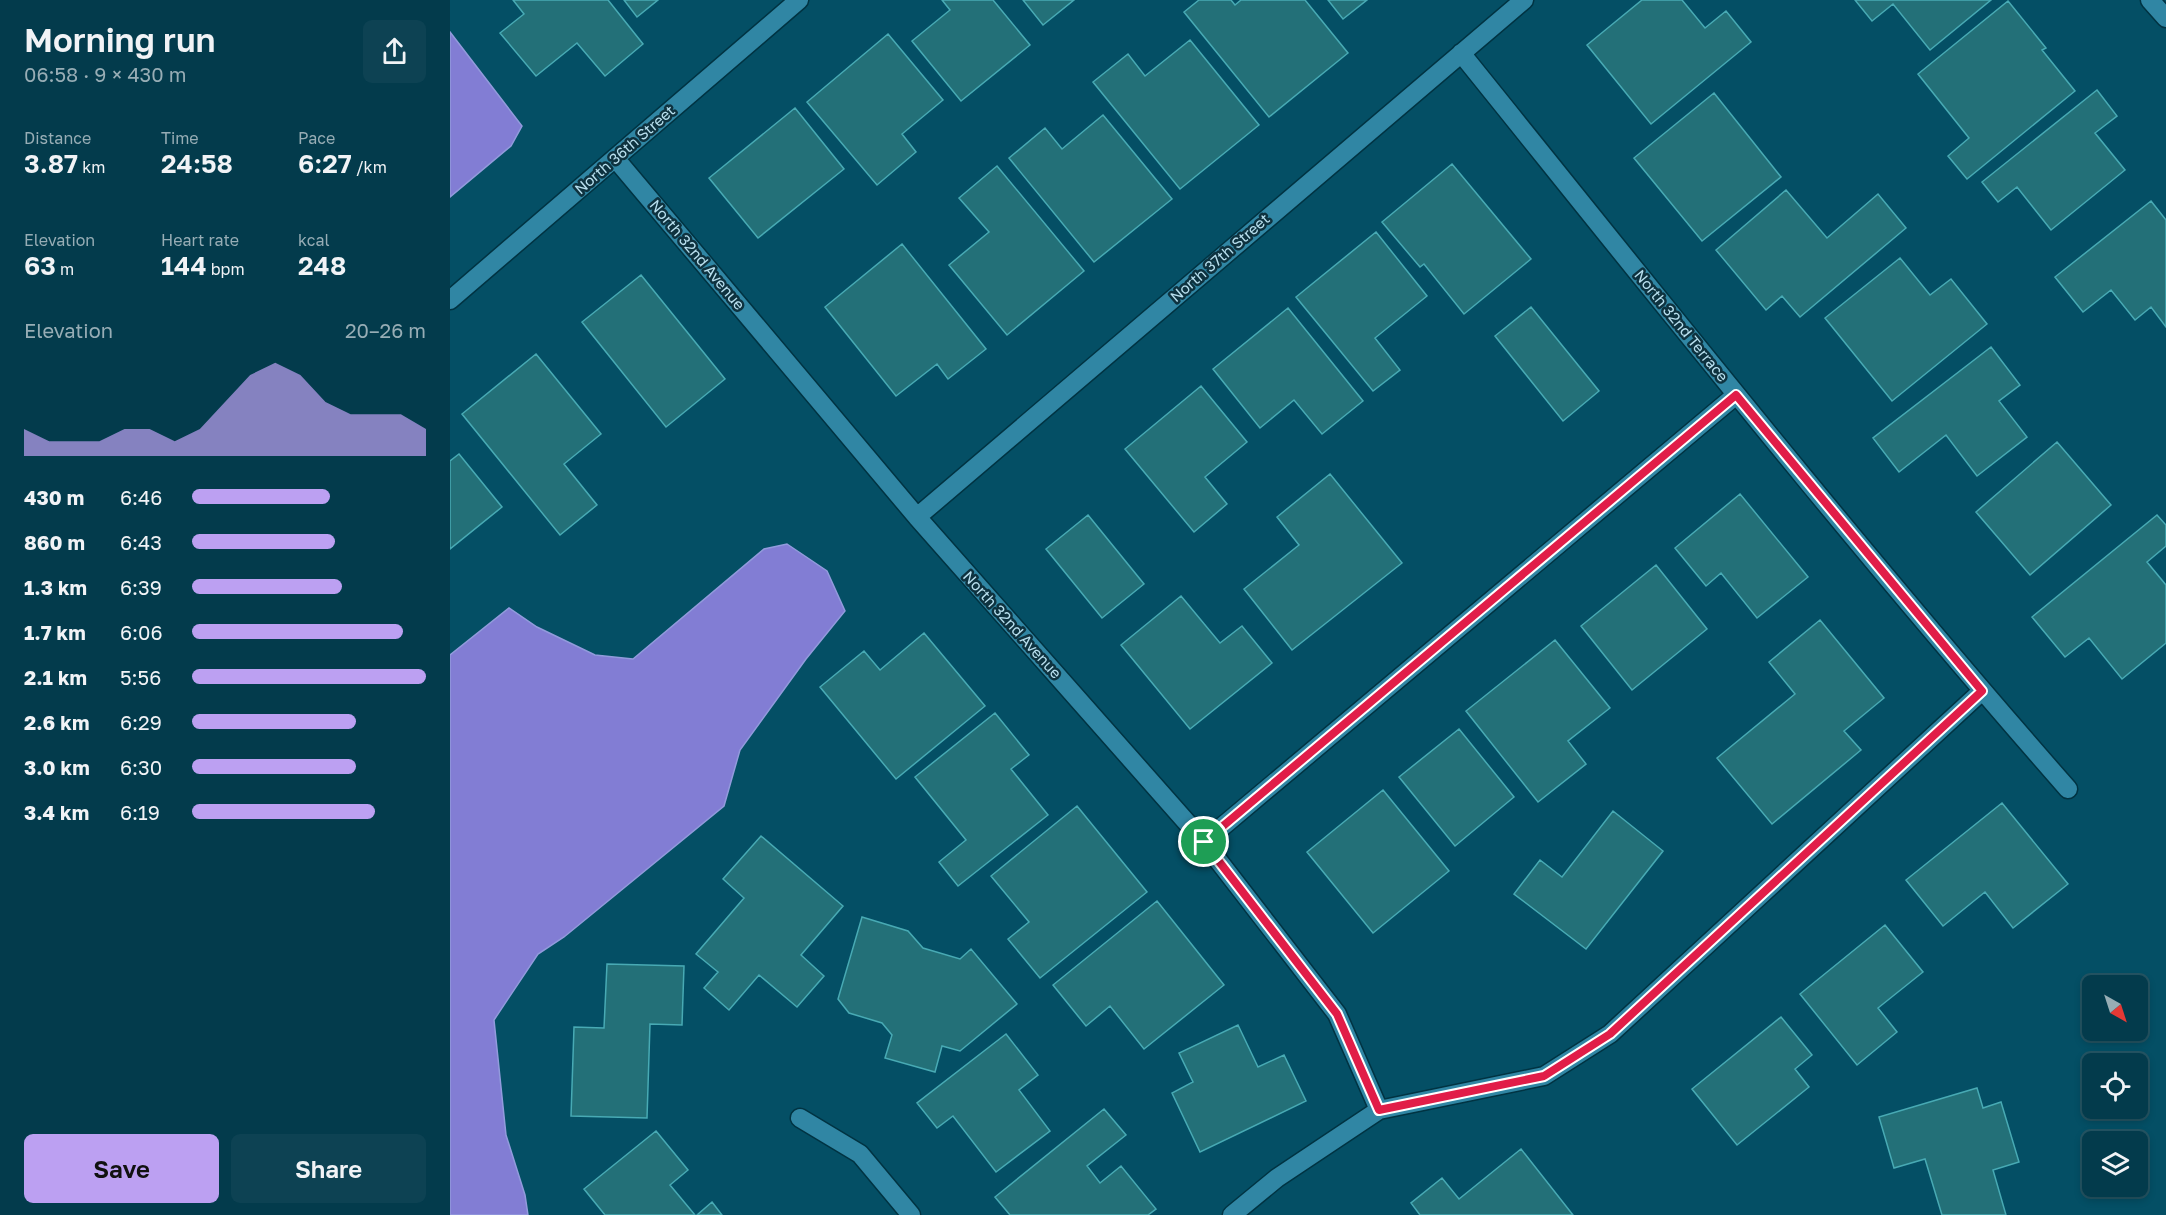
<!DOCTYPE html>
<html lang="en">
<head>
<meta charset="utf-8">
<style>
  :root { --surface:#033b4c; --page:#0d4253; --text:#f1f3f6; --muted:#97adb5; --line:#245564; --accent:#bca0f2 }
  body { margin:0; font-family:"Golos Text",sans-serif; background:var(--page); color:var(--text); height:100vh; display:flex; flex-direction:column; font-size:22px; white-space:nowrap }
  * { box-sizing:border-box; margin:0 }
  p { font-size:20px; color:var(--muted) }
  .icon { flex:none; width:33px; height:33px; fill:none; stroke:currentColor; stroke-width:2; stroke-linecap:round; stroke-linejoin:round }
  .map { position:relative; flex:1; overflow:hidden }
  .details { display:flex; flex-direction:column; background:var(--surface); width:450px }
  .details>* { flex:none }
  .needle { width:39px; rotate:141deg }
  .fabs { position:absolute; left:1632px; top:975px; display:grid; gap:12px }
  .fabs a { display:grid; place-items:center; width:66px; height:66px; border-radius:9px; background:var(--surface); box-shadow:0 3px 9px #0003,0 0 0 2px var(--line); font-size:30px }
  .pin { position:absolute; display:grid; place-items:center; width:51px; height:51px; color:#fff; margin:-26px; border:3px solid #fff; border-radius:50%; box-shadow:0 2px 6px #0007 }
  .round { display:grid; place-items:center; flex:none; width:63px; height:63px; border-radius:9px; background:var(--page) }
  .overview { display:flex; align-items:center; justify-content:space-between; height:102px; padding:0 24px }
  h1 { font-size:33px; font-weight:600; line-height:45px }
  .metrics { display:grid; grid-template-columns:repeat(3,1fr); gap:9px; height:102px; padding:6px 24px }
  .metrics div { display:grid; align-content:center }
  .metrics b { font-size:26px; font-weight:600 }
  .metrics small { font-size:16px; font-weight:400 }
  .metrics p { font-size:16px }
  .chart { height:168px; padding:12px 24px }
  .chart p { display:flex; justify-content:space-between }
  .chart svg { width:100%; height:108px; margin-top:6px; fill:var(--accent); opacity:.7 }
  .primary-button { display:flex; gap:12px; margin-top:auto; padding:12px 24px }
  .primary-button a { flex:1; height:69px; border-radius:9px; background:var(--accent); color:#111; font-size:24px; font-weight:600; line-height:69px; text-align:center }
  .primary-button a+a { background:var(--page); color:var(--text) }
  ul { padding:0 24px; list-style:none; font-size:20px }
  li { display:grid; grid-template-columns:96px 72px 1fr; align-items:center; height:45px }
  li i { height:15px; border-radius:8px; background:var(--accent) }
  main { display:flex; flex:1; min-height:0 }
  .map>svg:first-child { display:block }
  .water { fill:#827dd4; stroke:#929bdc; stroke-width:1.5 }
  .building { fill:#237078; stroke:#48aab4; stroke-width:1.5 }
  .lines { fill:none; stroke-linecap:round; stroke-linejoin:round }
  .minor-casing { stroke:#013342; stroke-width:21 }
  .tertiary-casing { stroke:#013342; stroke-width:21 }
  .minor { stroke:#3086a4; stroke-width:18 }
  .tertiary { stroke:#3086a4; stroke-width:18 }
  .route-casing { stroke:#fff; stroke-width:12 }
  .route { stroke:#e11d48; stroke-width:8 }
  .labels { text-anchor:middle; stroke-width:5; stroke-linejoin:round; paint-order:stroke }
  .street-label { font-size:15px; fill:#b9e0ef; stroke:#0e323f }
</style>
</head>
<body>
<main>
<section class="details">
<div class="overview"><div><h1>Morning run</h1><p>06:58 · 9 × 430 m</p></div><a class="round"><svg class="icon" aria-label="share" viewBox="0 0 24 24"><path d="M12 15V3M7 8l5-5 5 5M5 13v7h14v-7"/></svg></a></div>
<div class="metrics">
<div><p>Distance</p><b>3.87<small> km</small></b></div>
<div><p>Time</p><b>24:58</b></div>
<div><p>Pace</p><b>6:27<small> /km</small></b></div>
</div>
<div class="metrics">
<div><p>Elevation</p><b>63<small> m</small></b></div>
<div><p>Heart rate</p><b>144<small> bpm</small></b></div>
<div><p>kcal</p><b>248</b></div>
</div>
<div class="chart"><p><span>Elevation</span>20–26 m</p>
<svg viewBox="0 0 160 44" preserveAspectRatio="none"><path d="M0 44V33L10 38L20 38L30 38L40 33L50 33L60 38L70 33L80 22L90 11L100 6L110 11L120 22L130 27L140 27L150 27L160 33V44z"/></svg>
</div>
<ul>
<li><b>430 m</b>6:46<i style="width:59%"></i></li>
<li><b>860 m</b>6:43<i style="width:61%"></i></li>
<li><b>1.3 km</b>6:39<i style="width:64%"></i></li>
<li><b>1.7 km</b>6:06<i style="width:90%"></i></li>
<li><b>2.1 km</b>5:56<i style="width:100%"></i></li>
<li><b>2.6 km</b>6:29<i style="width:70%"></i></li>
<li><b>3.0 km</b>6:30<i style="width:70%"></i></li>
<li><b>3.4 km</b>6:19<i style="width:78%"></i></li>
</ul>
<div class="primary-button"><a>Save</a><a>Share</a></div>
</section>
<div class="map">
<svg width="1716" height="1215" viewBox="0 0 1716 1215">
  <rect width="100%" height="100%" fill="#044f65"/>
  <path class="water" d="M0,32L72,126L61,146L0,197Z
    M337,544L377,571L395,611L356,659L290,750L274,806L114,937L88,954L44,1020L56,1135L75,1195L78,1215H0V655L59,608L87,627L145,655L183,659L314,549Z"/>
  <path class="building" d="M63,0H158L193,44L155,76L127,43L86,76L50,33L74,14Z
    M174,0H208L187,17Z
    M492,0H543L580,45L511,101L462,41L500,10Z
    M573,0H624L593,25Z
    M749,0H781L785,5L791,0H855L898,53L819,117L734,12Z
    M878,0H917L893,19Z
    M1192,0H1232L1255,28L1276,11L1301,42L1201,124L1137,45Z
    M1405,0H1541L1480,50L1443,4L1422,21Z
    M1558,1L1596,48L1592,50L1625,91L1517,179L1498,156L1519,138L1468,74Z
    M438,34L493,100L452,134L466,152L427,185L357,102Z
    M740,40L809,125L730,189L643,82L678,54L695,76Z
    M1647,90L1667,116L1645,133L1675,170L1601,230L1567,187L1548,202L1532,182Z
    M1264,93L1331,177L1252,241L1184,158Z
    M345,108L394,169L308,238L259,178Z
    M653,115L722,199L644,262L559,158L595,128L612,149Z
    M1002,164L1081,259L1014,314L974,264L970,267L932,222Z
    M547,166L634,271L557,335L499,265L539,232L509,198Z
    M1336,190L1377,238L1428,194L1456,228L1350,317L1332,296L1316,310L1266,250Z
    M1701,201L1716,220V327L1701,307L1685,320L1661,290L1633,312L1605,277Z
    M926,232L977,296L925,338L950,370L923,391L846,297Z
    M452,244L536,349L498,379L487,364L446,396L375,307Z
    M1450,258L1480,295L1501,279L1537,324L1442,401L1375,318Z
    M191,275L275,379L216,427L132,322Z
    M1081,307L1149,391L1113,421L1045,336Z
    M838,308L913,401L872,434L844,400L810,428L763,369Z
    M1541,347L1570,385L1549,401L1577,437L1527,476L1496,435L1449,472L1423,438Z
    M86,354L151,434L114,464L147,505L110,535L12,414Z
    M751,386L797,442L755,477L777,504L744,532L675,449Z
    M1607,442L1661,505L1580,575L1526,512Z
    M9,454L52,507L0,549V461Z
    M880,474L952,563L842,650L794,589L849,545L827,517Z
    M1290,494L1358,577L1307,618L1271,573L1256,586L1225,548Z
    M638,515L694,584L652,618L596,549Z
    M1707,515L1716,525V546L1697,562L1716,585V643L1672,679L1639,638L1615,657L1582,617Z
    M1206,565L1257,629L1182,690L1131,626Z
    M731,596L770,643L792,626L822,663L740,729L671,645Z
    M1370,620L1434,698L1394,731L1411,750L1322,824L1267,758L1345,694L1319,662Z
    M474,633L535,706L446,779L370,687L414,651L430,670Z
    M1105,640L1160,708L1118,741L1136,764L1088,802L1016,711Z
    M545,713L579,755L561,769L598,815L508,886L489,862L516,840L465,777Z
    M1009,729L1064,797L1005,846L949,777Z
    M933,790L999,871L923,933L857,852Z
    M1552,803L1618,884L1563,928L1535,892L1493,926L1456,880Z
    M627,806L697,892L590,978L558,939L579,922L541,876Z
    M1163,811L1213,851L1136,949L1064,894L1090,860L1112,877Z
    M311,836L393,906L351,955L374,976L347,1007L309,975L279,1010L254,988L268,972L246,954L294,898L273,879Z
    M707,901L774,985L694,1049L660,1006L636,1026L603,985Z
    M412,917L458,931L473,948L510,959L521,949L567,1004L510,1051L492,1046L485,1072L435,1058L442,1035L432,1023L399,1013L388,999Z
    M1435,925L1473,972L1428,1008L1447,1032L1407,1065L1350,994Z
    M157,964L234,966L232,1025L200,1024L197,1118L121,1116L124,1027L154,1028Z
    M1331,1017L1362,1055L1345,1069L1359,1087L1287,1145L1242,1089Z
    M788,1025L808,1067L834,1055L856,1101L750,1152L722,1093L743,1082L729,1053Z
    M556,1034L588,1075L569,1090L600,1131L546,1172L503,1116L487,1128L467,1103Z
    M1527,1088L1533,1108L1551,1102L1569,1162L1543,1170L1556,1215H1492L1475,1159L1444,1168L1429,1117Z
    M654,1109L676,1135L637,1166L650,1183L671,1166L706,1209L698,1215H560L545,1197Z
    M206,1131L238,1170L220,1185L245,1215H155L134,1189Z
    M1071,1149L1123,1215H970L961,1203L992,1178L1009,1199Z
    M262,1202L272,1215H247Z"/>
  <g class="lines">
    <defs>
      <path id="minor" d="M1011,53C1210,300 1408,550 1618,789
        M165,158L467,517L754,842L887,1014L929,1110
        M0,300L349,0
        M467,517L1074,0
        M754,842L1286,395
        M350,1118L410,1154L461,1215
        M782,1215L827,1178L929,1110L1094,1076L1160,1034L1532,691"/>
      <path id="tertiary" d="M1700,0L1716,18"/>
    </defs>
    <use href="#minor" class="minor-casing"/>
    <use href="#tertiary" class="tertiary-casing"/>
    <use href="#minor" class="minor"/>
    <use href="#tertiary" class="tertiary"/>
  </g>
  <g class="lines">
    <defs>
      <path id="route" d="M1286,395L1532,691L1160,1034L1094,1076L929,1110L887,1014L754,842Z"/>
    </defs>
    <use href="#route" class="route-casing"/>
    <use href="#route" class="route"/>
  </g>
  <g class="labels">
    <g class="street-label">
      <text transform="translate(175 150) rotate(-41)" y="5">North 36th Street</text>
      <text transform="translate(247 255) rotate(50)" y="5">North 32nd Avenue</text>
      <text transform="translate(770 258) rotate(-41)" y="5">North 37th Street</text>
      <text transform="translate(1231 326) rotate(51)" y="5">North 32nd Terrace</text>
      <text transform="translate(562 625) rotate(48)" y="5">North 32nd Avenue</text>
    </g>
  </g>
</svg>
<div class="fabs">
<a><svg class="needle" viewBox="-14 -14 28 28"><path d="M0-13l5 13h-10z" fill="#e53935"/><path d="M0 13l5-13h-10z" fill="#97adb5"/></svg></a>
<a><svg class="icon" aria-label="locate" viewBox="0 0 24 24"><circle cx="12" cy="12" r="6"/><path d="M12 2v4M12 18v4M2 12h4M18 12h4"/></svg></a>
<a><svg class="icon" aria-label="layers" viewBox="0 0 24 24"><path d="M12 4l9 5-9 5-9-5zM3 14l9 5 9-5"/></svg></a>
</div>
<div class="pin" style="left:754px;top:842px;background:#1e9e55"><svg class="icon" aria-label="arrive" viewBox="0 0 24 24"><path d="M6 21V4h12l-3 4 3 4H6"/></svg></div>
</div>
</main>
</body>
</html>
